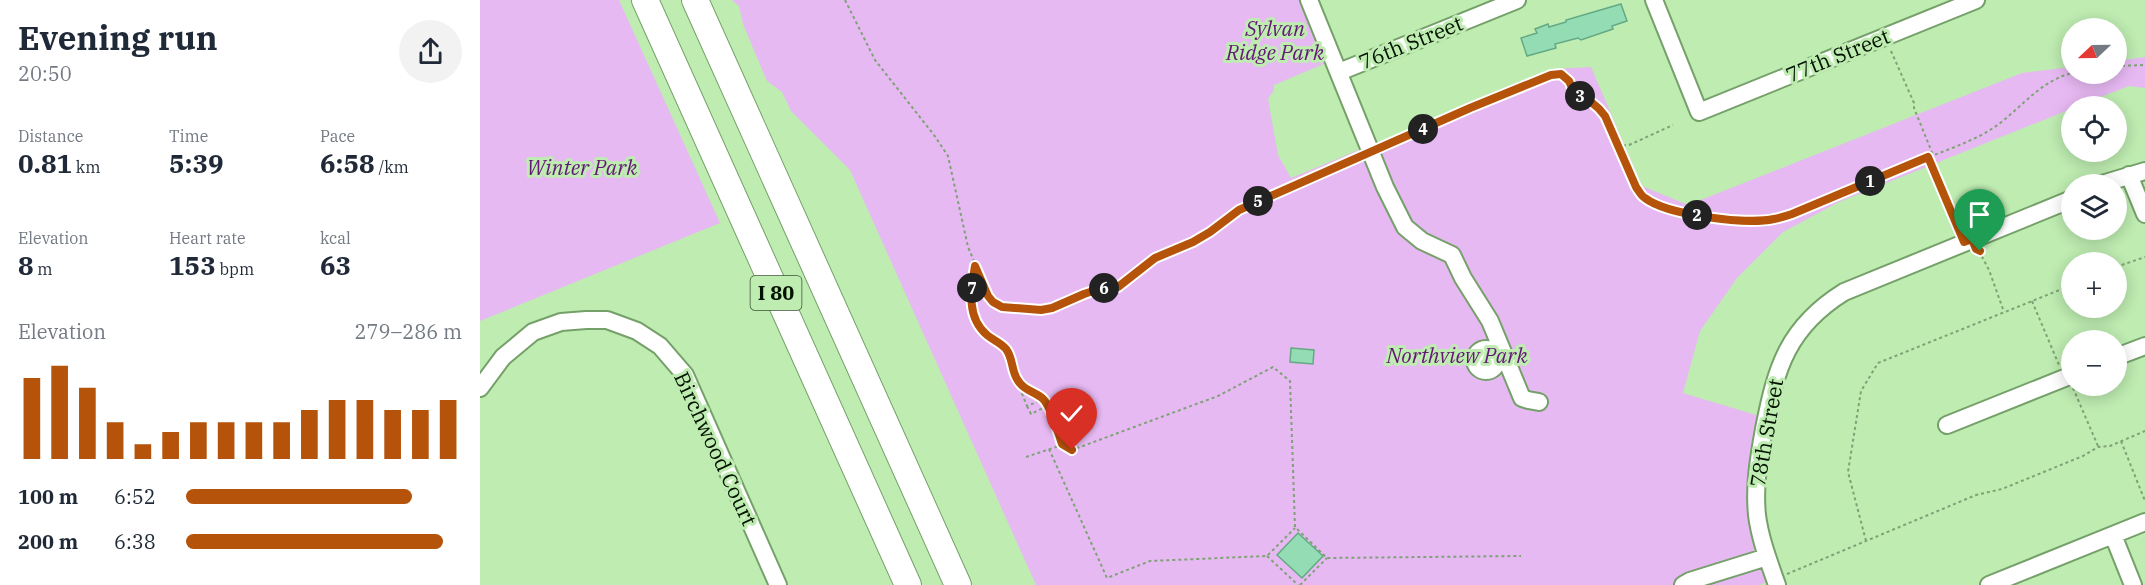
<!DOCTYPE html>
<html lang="en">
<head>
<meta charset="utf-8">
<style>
  :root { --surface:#fff; --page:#f2f2f3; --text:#1f2937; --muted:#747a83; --accent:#b45309 }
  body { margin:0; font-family:"IBM Plex Serif",serif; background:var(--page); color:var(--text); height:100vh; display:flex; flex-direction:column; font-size:22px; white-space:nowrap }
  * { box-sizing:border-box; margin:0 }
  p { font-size:20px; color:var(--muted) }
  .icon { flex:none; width:33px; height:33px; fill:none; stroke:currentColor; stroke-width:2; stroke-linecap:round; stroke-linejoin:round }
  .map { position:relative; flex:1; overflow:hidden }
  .details { display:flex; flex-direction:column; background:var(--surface); width:480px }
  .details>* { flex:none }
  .needle { width:39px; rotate:248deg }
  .buttons { position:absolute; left:1581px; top:18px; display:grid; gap:12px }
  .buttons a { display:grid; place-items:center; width:66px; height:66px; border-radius:50%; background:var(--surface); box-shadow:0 3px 15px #0003; font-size:30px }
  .pin { position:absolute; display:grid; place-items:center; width:51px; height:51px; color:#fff; margin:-62px -26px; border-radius:50% 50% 50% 0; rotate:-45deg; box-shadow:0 0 6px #0007 }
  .pin .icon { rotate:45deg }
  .km { position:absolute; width:30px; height:30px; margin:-15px; border-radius:50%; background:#222; color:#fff; font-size:16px; line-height:30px; text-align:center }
  .round { display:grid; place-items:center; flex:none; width:63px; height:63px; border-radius:32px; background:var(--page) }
  .headline { display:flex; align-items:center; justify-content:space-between; height:102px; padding:0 18px }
  h1 { font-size:33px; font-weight:700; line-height:45px }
  .stats { display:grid; grid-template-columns:repeat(3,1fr); gap:9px; height:102px; padding:6px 18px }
  .stats div { display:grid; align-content:center }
  .stats b { font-size:26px; font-weight:700 }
  .stats small { font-size:16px; font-weight:400 }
  .stats p { font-size:16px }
  .chart { height:168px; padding:12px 18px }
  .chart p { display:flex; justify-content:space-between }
  .chart svg { width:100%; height:108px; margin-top:6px; stroke:var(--accent); stroke-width:6 }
  ul { padding:0 18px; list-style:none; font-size:20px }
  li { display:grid; grid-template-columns:96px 72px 1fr; align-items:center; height:45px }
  li i { height:15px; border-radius:8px; background:var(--accent) }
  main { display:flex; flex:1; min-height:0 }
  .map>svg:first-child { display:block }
  .green { fill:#e7b9f3 }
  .building { fill:#94dcb4; stroke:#63aa84; stroke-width:1.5 }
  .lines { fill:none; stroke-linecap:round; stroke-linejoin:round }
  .minor-casing { stroke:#75a069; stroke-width:20 }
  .highway-casing { stroke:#75a069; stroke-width:28 }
  .path { stroke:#7ea275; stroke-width:2; stroke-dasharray:3 3; stroke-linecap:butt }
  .minor { stroke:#fff; stroke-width:16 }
  .highway { stroke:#fff; stroke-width:26 }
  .route-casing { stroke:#fff; stroke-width:12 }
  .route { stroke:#b45309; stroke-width:8 }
  .labels { text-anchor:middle; stroke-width:6; stroke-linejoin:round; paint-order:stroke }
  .shield { fill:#beecb1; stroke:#3b5336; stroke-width:1.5 }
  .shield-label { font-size:20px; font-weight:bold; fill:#031201 }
  .park-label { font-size:21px; font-style:italic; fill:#641876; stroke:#beecb1 }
  .street-label { font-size:21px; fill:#031201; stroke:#beecb1 }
</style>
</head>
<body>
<main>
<section class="details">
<div class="headline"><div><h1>Evening run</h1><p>20:50</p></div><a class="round"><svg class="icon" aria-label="share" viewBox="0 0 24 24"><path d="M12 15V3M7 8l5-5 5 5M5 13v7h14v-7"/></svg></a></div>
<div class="stats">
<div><p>Distance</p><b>0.81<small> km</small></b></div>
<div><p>Time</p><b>5:39</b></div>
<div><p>Pace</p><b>6:58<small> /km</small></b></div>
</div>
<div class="stats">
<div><p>Elevation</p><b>8<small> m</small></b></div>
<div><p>Heart rate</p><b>153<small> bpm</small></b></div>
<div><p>kcal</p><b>63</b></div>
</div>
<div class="chart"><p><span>Elevation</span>279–286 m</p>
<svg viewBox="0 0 160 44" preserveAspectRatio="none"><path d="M5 44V11M15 44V6M25 44V15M35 44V29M45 44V38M55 44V33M65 44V29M75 44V29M85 44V29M95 44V29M105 44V24M115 44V20M125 44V20M135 44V24M145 44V24M155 44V20"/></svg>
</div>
<ul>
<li><b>100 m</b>6:52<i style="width:82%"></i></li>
<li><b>200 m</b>6:38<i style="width:93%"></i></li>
</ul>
</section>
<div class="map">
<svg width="1665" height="585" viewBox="0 0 1665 585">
  <rect width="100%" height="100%" fill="#beecb1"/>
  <path class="green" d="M0,0H139L240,223L0,321Z
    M252,0H829L853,60L794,85V90L788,99L798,155L811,178L1075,69L1111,67L1162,186L1208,205L1542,73L1591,67L1592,74H1636L1637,61L1665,57V88L1649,86L1597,106H1592L1591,109L1359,202L1303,232L1257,278L1220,331L1203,393L1286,418L1277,469L1295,579L1279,585H556L370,170L311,111L302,92L287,81L263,24L259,6Z"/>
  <path class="building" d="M1141,4L1147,21L1132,26L1133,29L1101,40L1098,38L1075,44L1076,48L1047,56L1041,38L1057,33L1055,29L1068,24L1069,27L1086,22V20Z
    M811,348L834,350L833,364L810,362Z
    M818,533L843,556L822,578L797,555Z"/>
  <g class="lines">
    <defs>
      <path id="minor" d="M829,0L905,187L925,227L942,241L972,255L983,278L1010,321L1042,398L1048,400L1059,402
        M1174,0L1219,112L1496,0
        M859,72L1037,0
        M1649,175L1665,214
        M1622,184L1665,171
        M995 360a11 11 0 1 1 22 0a11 11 0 1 1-22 0Z
        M1636,357L1665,346
        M0,388L23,357L53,332L81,322L106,320H127L157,331L180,346L205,375L298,585
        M1467,425L1592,375
        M1633,535L1653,585
        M1203,585L1210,581L1287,557
        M1297,585C1289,562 1280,539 1277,515C1274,485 1279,457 1284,429C1296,367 1308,327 1364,292L1592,199
        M1509,585L1665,522"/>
      <path id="highway" d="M165,0L428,585
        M215,0L478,585"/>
    </defs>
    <use href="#minor" class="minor-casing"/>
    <use href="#highway" class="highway-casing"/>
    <path class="path" d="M365,0L395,60L454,135L468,156L488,247L509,296L513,302L522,307L561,310L572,308L622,288L638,287L675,258L713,242L730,232L759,210L878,158
      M1411,51L1434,103V108L1453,155
      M1636,66L1665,65
      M1137,146L1149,145L1193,125
      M903,147L990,108L1071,75L1081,73L1089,81L1095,94C1147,111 1131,184 1179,206C1203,217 1264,223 1291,220C1307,217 1323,209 1338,203C1365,192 1392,180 1418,169C1446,157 1486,145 1510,130C1539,112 1557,82 1592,73
      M1448,157L1480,231
      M1499,251L1509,270L1524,312
      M495,266C491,290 487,313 504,332C511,339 521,342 526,349C533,359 532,370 537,379C543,391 553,391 562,398C571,405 578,433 582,445
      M1636,267L1665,257
      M1552,301L1579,365
      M543,388L541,391L547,406L557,402
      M1593,388L1618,446
      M547,406L551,414L567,406
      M1641,441L1665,501
      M569,449L627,578L670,561L787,556L815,528
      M546,457L582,445L592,450L738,396L793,367L810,381L815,527L847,558L1041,556
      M1386,541L1368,472L1381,391L1398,363L1592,285
      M787,556L818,585
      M1307,574L1496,495L1522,489L1603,456L1618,447L1630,446L1665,431
      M820,585L847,558"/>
    <use href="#minor" class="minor"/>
    <use href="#highway" class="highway"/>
  </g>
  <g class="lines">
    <defs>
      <path id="route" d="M592,450L582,444C578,433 571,405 562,398C553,391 543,390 537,379C531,369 533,358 526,349C521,343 513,340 507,335C486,317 491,290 495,266L508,296L513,302L522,307L561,310L572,308L604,294L622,288L638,287L675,258L713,242L730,232L759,210L990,108L1071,75L1081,74L1089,81L1095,94C1108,98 1117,105 1125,116L1156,187C1159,191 1161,196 1165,198C1187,215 1266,225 1294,219C1300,218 1306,216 1312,214L1448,157L1484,242L1492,239L1496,249L1500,251"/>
    </defs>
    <use href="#route" class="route-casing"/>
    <use href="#route" class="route"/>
  </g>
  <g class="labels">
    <rect class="shield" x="270.5" y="276" width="51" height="34" rx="4.5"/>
    <g class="shield-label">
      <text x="296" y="300">I 80</text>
    </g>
    <g class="park-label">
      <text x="795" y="36">Sylvan<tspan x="795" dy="24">Ridge Park</tspan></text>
      <text x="102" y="175">Winter Park</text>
      <text x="977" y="363">Northview Park</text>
    </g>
    <g class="street-label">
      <text transform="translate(931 43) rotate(-22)" y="7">76th Street</text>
      <text transform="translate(1358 56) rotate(-22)" y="7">77th Street</text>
      <text transform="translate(1287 433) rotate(-80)" y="7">78th Street</text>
      <text transform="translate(235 449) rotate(65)" y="7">Birchwood Court</text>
    </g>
  </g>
</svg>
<div class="buttons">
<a><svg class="needle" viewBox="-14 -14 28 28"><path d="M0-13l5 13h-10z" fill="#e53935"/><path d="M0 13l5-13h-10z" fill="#747a83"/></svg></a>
<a><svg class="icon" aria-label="locate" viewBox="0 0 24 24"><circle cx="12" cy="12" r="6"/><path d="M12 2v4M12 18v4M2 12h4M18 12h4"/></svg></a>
<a><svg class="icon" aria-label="layers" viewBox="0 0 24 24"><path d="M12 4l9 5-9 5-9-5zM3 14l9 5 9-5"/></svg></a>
<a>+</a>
<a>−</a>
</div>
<div class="pin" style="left:1500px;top:251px;background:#1e9e55"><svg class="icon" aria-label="arrive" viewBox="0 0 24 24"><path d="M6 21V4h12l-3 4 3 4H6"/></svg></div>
<div class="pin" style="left:592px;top:450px;background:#d93025"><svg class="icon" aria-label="check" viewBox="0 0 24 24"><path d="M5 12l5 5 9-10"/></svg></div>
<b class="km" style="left:1390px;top:181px">1</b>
<b class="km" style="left:1217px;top:215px">2</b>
<b class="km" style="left:1100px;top:96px">3</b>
<b class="km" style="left:943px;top:129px">4</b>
<b class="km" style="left:778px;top:201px">5</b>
<b class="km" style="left:624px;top:288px">6</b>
<b class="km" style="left:492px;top:288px">7</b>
</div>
</main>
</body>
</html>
